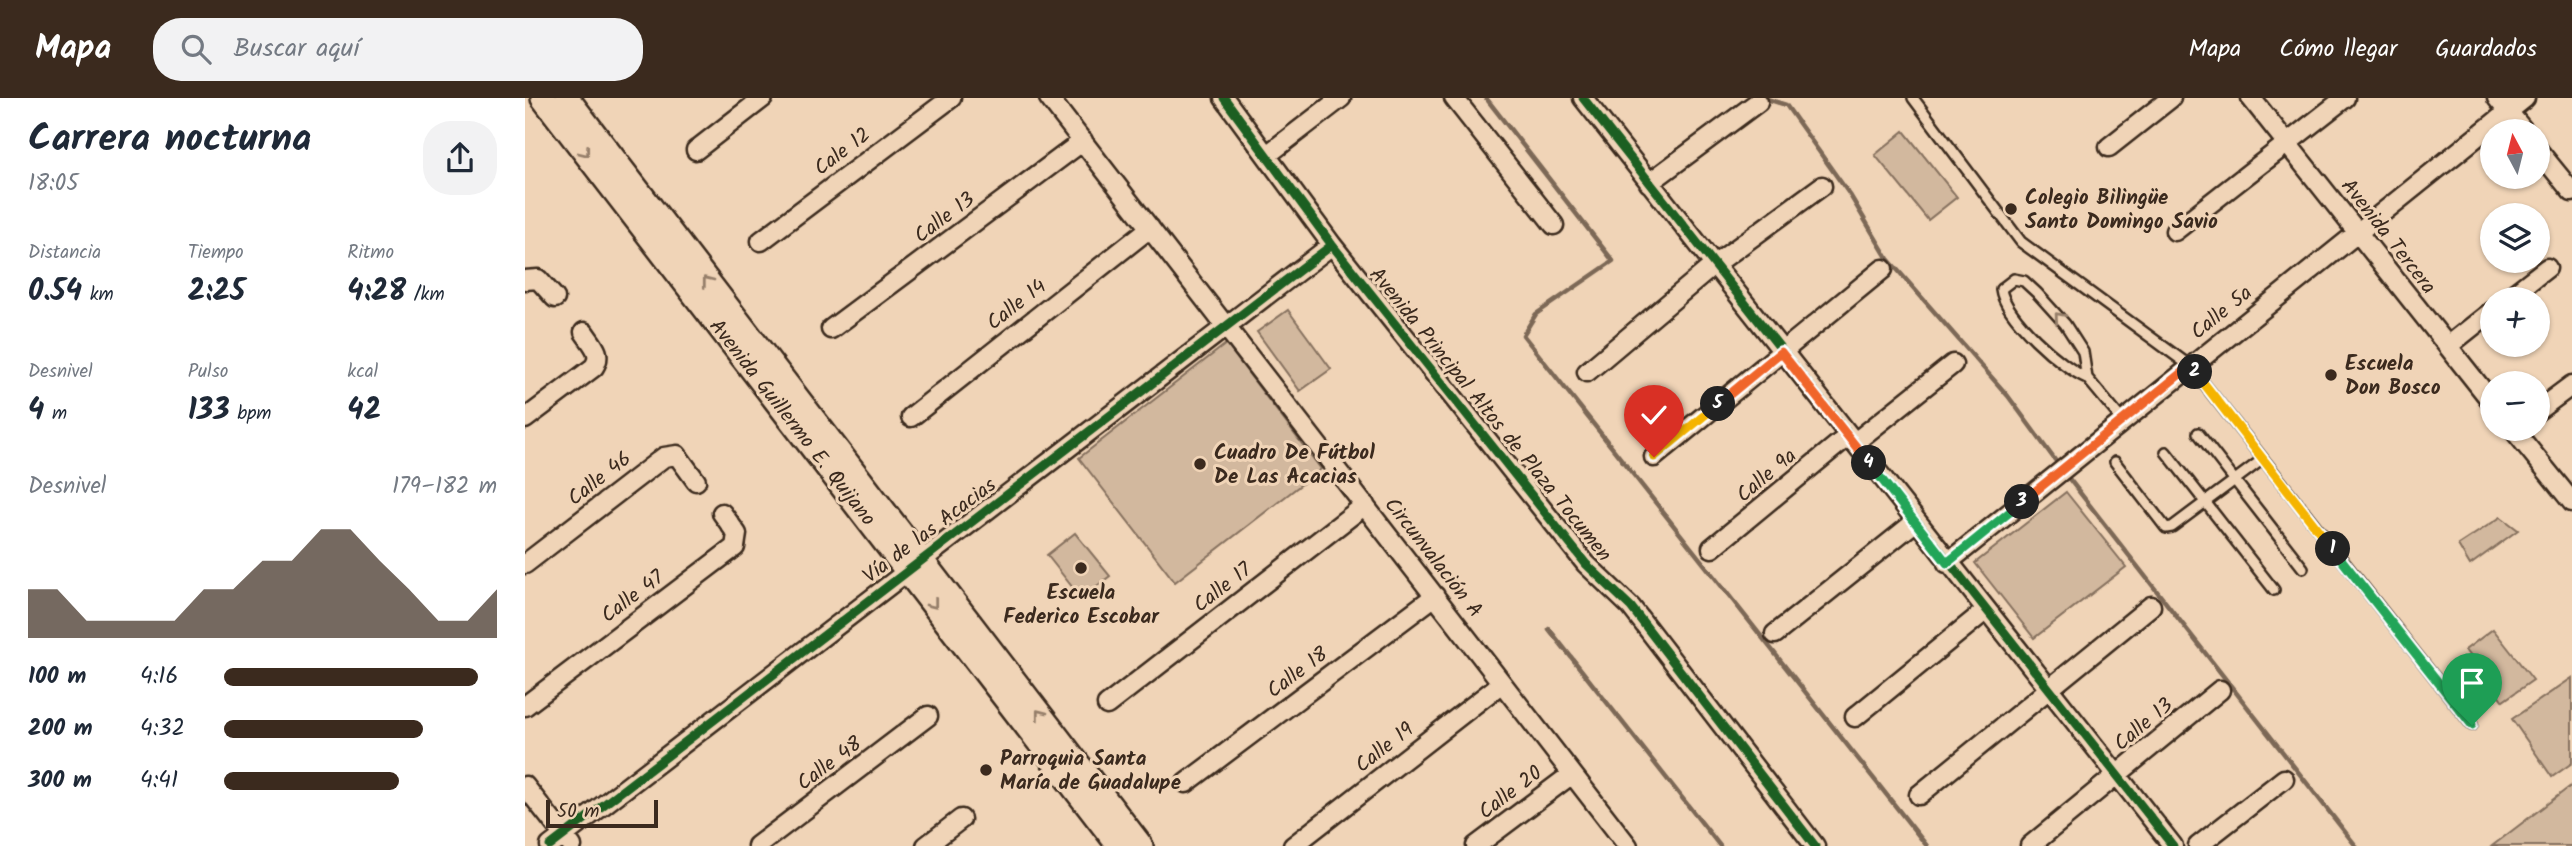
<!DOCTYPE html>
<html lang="es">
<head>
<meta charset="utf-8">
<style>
  :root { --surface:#fff; --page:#f2f2f3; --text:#1f2937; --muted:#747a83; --accent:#3b2a1e }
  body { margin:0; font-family:Kalam,sans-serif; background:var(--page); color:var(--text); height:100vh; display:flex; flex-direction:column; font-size:26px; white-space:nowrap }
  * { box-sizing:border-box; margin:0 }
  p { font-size:23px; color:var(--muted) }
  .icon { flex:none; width:38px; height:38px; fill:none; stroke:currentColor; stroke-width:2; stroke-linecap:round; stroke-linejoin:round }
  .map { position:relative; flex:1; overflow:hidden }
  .drawer { display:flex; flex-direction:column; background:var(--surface); width:525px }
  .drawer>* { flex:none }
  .needle { width:46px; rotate:353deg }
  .controls { position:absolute; left:1955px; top:21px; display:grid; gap:14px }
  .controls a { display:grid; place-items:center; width:70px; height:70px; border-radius:50%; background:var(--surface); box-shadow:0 2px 5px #0004; font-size:35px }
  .scale { position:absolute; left:21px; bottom:18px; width:112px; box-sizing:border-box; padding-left:7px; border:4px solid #3b2a1e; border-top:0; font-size:19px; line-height:24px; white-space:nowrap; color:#3b2a1e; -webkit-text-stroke:5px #f0d4b7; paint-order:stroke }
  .pin { position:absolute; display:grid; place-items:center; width:60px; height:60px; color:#fff; margin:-72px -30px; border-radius:50% 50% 50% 0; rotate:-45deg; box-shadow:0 0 7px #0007 }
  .pin .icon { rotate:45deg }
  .km { position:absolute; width:35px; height:35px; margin:-18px; border-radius:50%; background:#222; color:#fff; font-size:19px; line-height:35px; text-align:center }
  .round { display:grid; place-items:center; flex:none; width:74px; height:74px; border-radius:28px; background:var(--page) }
  .headline { display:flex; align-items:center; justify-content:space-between; height:119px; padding:0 28px }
  h1 { font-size:38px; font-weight:600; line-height:52px }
  .metrics { display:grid; grid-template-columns:repeat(3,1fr); gap:10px; height:119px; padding:7px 28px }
  .metrics div { display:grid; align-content:center }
  .metrics b { font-size:30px; font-weight:600 }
  .metrics small { font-size:19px; font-weight:400 }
  .metrics p { font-size:19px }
  .chart { height:196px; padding:14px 28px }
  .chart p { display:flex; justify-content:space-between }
  .chart svg { width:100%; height:126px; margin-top:7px; fill:var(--accent); opacity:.7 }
  ul { padding:0 28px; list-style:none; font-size:23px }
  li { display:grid; grid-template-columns:112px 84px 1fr; align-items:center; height:52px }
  li i { height:18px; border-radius:9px; background:var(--accent) }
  header { display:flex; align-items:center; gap:42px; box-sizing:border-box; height:98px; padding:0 35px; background:var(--accent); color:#fff }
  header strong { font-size:33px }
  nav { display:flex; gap:38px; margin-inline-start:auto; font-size:24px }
  .search { width:490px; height:63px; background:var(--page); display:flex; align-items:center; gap:18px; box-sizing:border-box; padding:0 24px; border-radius:28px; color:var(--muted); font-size:26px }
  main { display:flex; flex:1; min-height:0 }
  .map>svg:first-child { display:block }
  .green { fill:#d2b89e; stroke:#86715e; stroke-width:2 }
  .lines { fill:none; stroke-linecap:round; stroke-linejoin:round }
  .stream { stroke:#7c6856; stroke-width:4.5 }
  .service-casing { stroke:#3b2a1e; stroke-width:14 }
  .minor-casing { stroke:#3b2a1e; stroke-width:23 }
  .tertiary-casing { stroke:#3b2a1e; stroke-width:28 }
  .service { stroke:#f0d4b7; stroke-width:9 }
  .minor { stroke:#f0d4b7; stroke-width:18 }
  .tertiary { stroke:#f0d4b7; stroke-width:23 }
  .cycleway-casing { stroke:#f0d4b7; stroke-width:13 }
  .cycleway { stroke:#1b5e20; stroke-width:9 }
  .oneway { stroke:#967f6a }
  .split-1-casing { stroke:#fff; stroke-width:14 }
  .split-2-casing { stroke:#fff; stroke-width:14 }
  .split-3-casing { stroke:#fff; stroke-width:14 }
  .split-4-casing { stroke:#fff; stroke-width:14 }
  .split-5-casing { stroke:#fff; stroke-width:14 }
  .split-6-casing { stroke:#fff; stroke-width:14 }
  .split-1 { stroke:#22a559; stroke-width:9 }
  .split-2 { stroke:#f5b400; stroke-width:9 }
  .split-3 { stroke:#f0652b; stroke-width:9 }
  .split-4 { stroke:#22a559; stroke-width:9 }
  .split-5 { stroke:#f0652b; stroke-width:9 }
  .split-6 { stroke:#f5b400; stroke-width:9 }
  .poi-dot { fill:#3b2a1e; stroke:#f0d4b7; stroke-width:2.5 }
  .labels { text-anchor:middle; stroke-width:6; stroke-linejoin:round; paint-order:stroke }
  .street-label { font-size:21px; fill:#3b2a1e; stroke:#f0d4b7 }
  .poi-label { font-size:21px; font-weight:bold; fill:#3b2a1e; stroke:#f0d4b7; text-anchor:start }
</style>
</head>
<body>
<header>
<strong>Mapa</strong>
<div class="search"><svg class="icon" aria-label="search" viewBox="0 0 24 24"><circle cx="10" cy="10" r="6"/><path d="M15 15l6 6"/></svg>Buscar aquí</div>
<nav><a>Mapa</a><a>Cómo llegar</a><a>Guardados</a></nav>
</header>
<main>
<section class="drawer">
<div class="headline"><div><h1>Carrera nocturna</h1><p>18:05</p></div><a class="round"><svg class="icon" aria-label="share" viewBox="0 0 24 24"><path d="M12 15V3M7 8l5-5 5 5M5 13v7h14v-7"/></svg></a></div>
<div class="metrics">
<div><p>Distancia</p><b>0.54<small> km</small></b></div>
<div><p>Tiempo</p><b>2:25</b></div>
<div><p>Ritmo</p><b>4:28<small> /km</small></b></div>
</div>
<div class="metrics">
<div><p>Desnivel</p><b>4<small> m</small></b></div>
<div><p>Pulso</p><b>133<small> bpm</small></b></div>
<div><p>kcal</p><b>42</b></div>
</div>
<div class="chart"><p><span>Desnivel</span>179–182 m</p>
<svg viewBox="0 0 160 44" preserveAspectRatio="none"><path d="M0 44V27L10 27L20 38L30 38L40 38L50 38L60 27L70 27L80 17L90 17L100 6L110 6L120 17L130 27L140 38L150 38L160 27V44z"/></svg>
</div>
<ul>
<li><b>100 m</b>4:16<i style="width:93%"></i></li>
<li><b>200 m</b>4:32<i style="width:73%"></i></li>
<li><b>300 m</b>4:41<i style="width:64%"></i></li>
</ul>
</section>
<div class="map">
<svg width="2047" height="748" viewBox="0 0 2047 748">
  <rect width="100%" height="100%" fill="#f0d4b7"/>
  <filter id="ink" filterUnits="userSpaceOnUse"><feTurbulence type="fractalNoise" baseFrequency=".0143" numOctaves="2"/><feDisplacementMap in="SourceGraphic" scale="14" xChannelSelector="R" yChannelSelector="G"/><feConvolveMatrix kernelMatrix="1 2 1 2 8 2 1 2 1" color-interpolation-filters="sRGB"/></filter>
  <g filter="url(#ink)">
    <path class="green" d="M1379,33L1432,99L1403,122L1350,57Z
      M763,212L806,271L775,293L732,234Z
      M701,246L796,371L650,484L554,360Z
      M1541,394L1601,469L1509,540L1450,465Z
      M1976,419L1993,432L1945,467L1933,447Z
      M550,435L585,478L556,500L522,457Z
      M1968,531L2008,582L1978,603L1940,552Z
      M2047,580V665L2027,679L1987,621Z
      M2047,687V748H1967Z"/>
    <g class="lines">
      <path class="stream" d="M961,0L1088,163L1011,216L998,237L1402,748
        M1239,0L1261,7L1325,97L1363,161L1483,298L1530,362
        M1545,382L1831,748
        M1024,531L1195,748"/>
      <defs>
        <path id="service" d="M1388,0L1496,144L1665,268L1947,627
          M1562,280C1537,270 1479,218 1476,191L1489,181L1499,183L1512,195L1540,226L1558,254L1562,280L1597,322
          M1673,335L1778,470
          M1641,354L1749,492
          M1590,364L1641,430L1647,429L1738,361"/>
        <path id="minor" d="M524,0L1103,748
          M699,0L807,147L1061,466L1106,509L1290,748
          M929,0L1029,127
          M1058,0L1648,748
          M1726,0L1967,304
          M1972,0L1999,33
          M1584,49L1646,0
          M2012,51L2047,94
          M171,52L238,0
          M742,57L816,0
          M1124,85L1233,4
          M1650,133L1820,0
          M236,143L426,0
          M0,182L13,181L30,200
          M1982,201L2022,170
          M306,231L558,43
          M1923,248L1967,213
          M1062,274L1189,167L1297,88
          M2012,313L2047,287
          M386,319L625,130
          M0,321L69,269C78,255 67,246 59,234
          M1988,331L2047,404
          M1329,345L1428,266
          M1129,359L1358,171
          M1187,450L1323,338
          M1422,465L2000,0
          M0,466L139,359L152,357L171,383
          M1250,536L1390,424
          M582,607L840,407
          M0,608L210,449L212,436L197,415
          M1330,619L1460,513
          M661,685L910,498
          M0,688L47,748
          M1394,697L1626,508
          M25,748L807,147
          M232,748L403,618
          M401,748L436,721
          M768,748L977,585
          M951,748L1047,676
          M1505,748L1695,592
          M1673,748L1759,681"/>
        <path id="tertiary" d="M18,0L594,748
          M42,0L616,748"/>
      </defs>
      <use href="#service" class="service-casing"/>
      <use href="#minor" class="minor-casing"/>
      <use href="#tertiary" class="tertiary-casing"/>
      <use href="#service" class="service"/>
      <use href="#minor" class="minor"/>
      <use href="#tertiary" class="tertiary"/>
      <defs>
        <path id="cycleway" d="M699,0L807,147L1061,466L1106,509L1290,748
          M1058,0L1648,748
          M25,748L807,147"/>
      </defs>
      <use href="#cycleway" class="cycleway-casing"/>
      <use href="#cycleway" class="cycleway"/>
    </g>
    <defs><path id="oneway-chevron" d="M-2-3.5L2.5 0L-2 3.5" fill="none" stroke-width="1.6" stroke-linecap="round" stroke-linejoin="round" transform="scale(1.75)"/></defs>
    <g class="oneway">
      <use href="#oneway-chevron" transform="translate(60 54) rotate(52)"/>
      <use href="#oneway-chevron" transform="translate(182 183) rotate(-128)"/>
      <use href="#oneway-chevron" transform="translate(1534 219) rotate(-131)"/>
      <use href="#oneway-chevron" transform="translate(408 506) rotate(52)"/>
      <use href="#oneway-chevron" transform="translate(515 616) rotate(-128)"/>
    </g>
  </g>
  <g class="lines" filter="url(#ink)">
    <defs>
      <path id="split-1" d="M1808,451L1947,627"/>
      <path id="split-2" d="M1670,274L1808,451"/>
      <path id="split-3" d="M1497,404L1665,268L1670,274"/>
      <path id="split-4" d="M1344,365L1422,465L1497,404"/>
      <path id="split-5" d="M1193,306L1256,254L1344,365"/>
      <path id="split-6" d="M1129,359L1193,306"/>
    </defs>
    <use href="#split-1" class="split-1-casing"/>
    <use href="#split-2" class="split-2-casing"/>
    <use href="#split-3" class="split-3-casing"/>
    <use href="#split-4" class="split-4-casing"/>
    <use href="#split-5" class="split-5-casing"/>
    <use href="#split-6" class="split-6-casing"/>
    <use href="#split-1" class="split-1"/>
    <use href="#split-2" class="split-2"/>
    <use href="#split-3" class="split-3"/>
    <use href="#split-4" class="split-4"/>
    <use href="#split-5" class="split-5"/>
    <use href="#split-6" class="split-6"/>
  </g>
  <g class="poi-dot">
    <circle cx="1486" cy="111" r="7"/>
    <circle cx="1806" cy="277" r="7"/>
    <circle cx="675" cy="366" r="7"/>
    <circle cx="556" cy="470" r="7"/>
    <circle cx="461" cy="672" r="7"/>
  </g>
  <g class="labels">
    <g class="street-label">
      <text transform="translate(317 53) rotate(-37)" y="7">Cale 12</text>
      <text transform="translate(419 119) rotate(-37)" y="7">Calle 13</text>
      <text transform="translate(1864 138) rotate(52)" y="7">Avenida Tercera</text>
      <text transform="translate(491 206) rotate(-38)" y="7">Calle 14</text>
      <text transform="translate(1696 214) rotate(-39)" y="7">Calle 5a</text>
      <text transform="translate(966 316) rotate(51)" y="7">Avenida Principal Altos de Plaza Tocumen</text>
      <text transform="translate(268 324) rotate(52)" y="7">Avenida Guillermo E. Quijano</text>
      <text transform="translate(1241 377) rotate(-40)" y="7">Calle 9a</text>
      <text transform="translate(74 380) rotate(-38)" y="7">Calle 46</text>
      <text transform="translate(404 432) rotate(-37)" y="7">Vía de las Acacias</text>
      <text transform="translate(909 459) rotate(52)" y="7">Circunvalación A</text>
      <text transform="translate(697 489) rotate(-38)" y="7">Calle 17</text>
      <text transform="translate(107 498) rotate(-37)" y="7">Calle 47</text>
      <text transform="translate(772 574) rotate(-37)" y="7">Calle 18</text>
      <text transform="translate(1618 626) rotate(-40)" y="7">Calle 13</text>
      <text transform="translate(859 649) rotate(-38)" y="7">Calle 19</text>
      <text transform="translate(304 665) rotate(-37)" y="7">Calle 48</text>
      <text transform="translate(985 694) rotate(-37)" y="7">Calle 20</text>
    </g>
    <g class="poi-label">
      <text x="1500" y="106">Colegio Bilingüe<tspan x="1500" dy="24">Santo Domingo Savio</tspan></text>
      <text x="1820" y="272">Escuela<tspan x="1820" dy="24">Don Bosco</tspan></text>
      <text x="689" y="361">Cuadro De Fútbol<tspan x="689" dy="24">De Las Acacias</tspan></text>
      <text x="556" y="501" text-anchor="middle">Escuela<tspan x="556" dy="24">Federico Escobar</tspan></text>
      <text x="475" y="667">Parroquia Santa<tspan x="475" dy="24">María de Guadalupe</tspan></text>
    </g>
  </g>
</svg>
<div class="controls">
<a><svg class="needle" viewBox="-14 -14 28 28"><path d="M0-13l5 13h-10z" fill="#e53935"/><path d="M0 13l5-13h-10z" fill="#747a83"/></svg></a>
<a><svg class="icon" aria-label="layers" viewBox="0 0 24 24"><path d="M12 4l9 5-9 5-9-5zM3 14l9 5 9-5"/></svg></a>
<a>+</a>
<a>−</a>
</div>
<div class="scale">50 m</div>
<div class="pin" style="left:1947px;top:627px;background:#1e9e55"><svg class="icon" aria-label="arrive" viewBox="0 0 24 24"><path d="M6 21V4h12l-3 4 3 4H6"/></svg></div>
<div class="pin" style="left:1129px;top:359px;background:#d93025"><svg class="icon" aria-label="check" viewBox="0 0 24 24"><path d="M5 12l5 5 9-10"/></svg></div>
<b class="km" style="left:1808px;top:451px">1</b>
<b class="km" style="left:1670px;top:274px">2</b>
<b class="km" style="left:1497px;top:404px">3</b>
<b class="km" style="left:1344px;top:365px">4</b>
<b class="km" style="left:1193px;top:306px">5</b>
</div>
</main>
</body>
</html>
